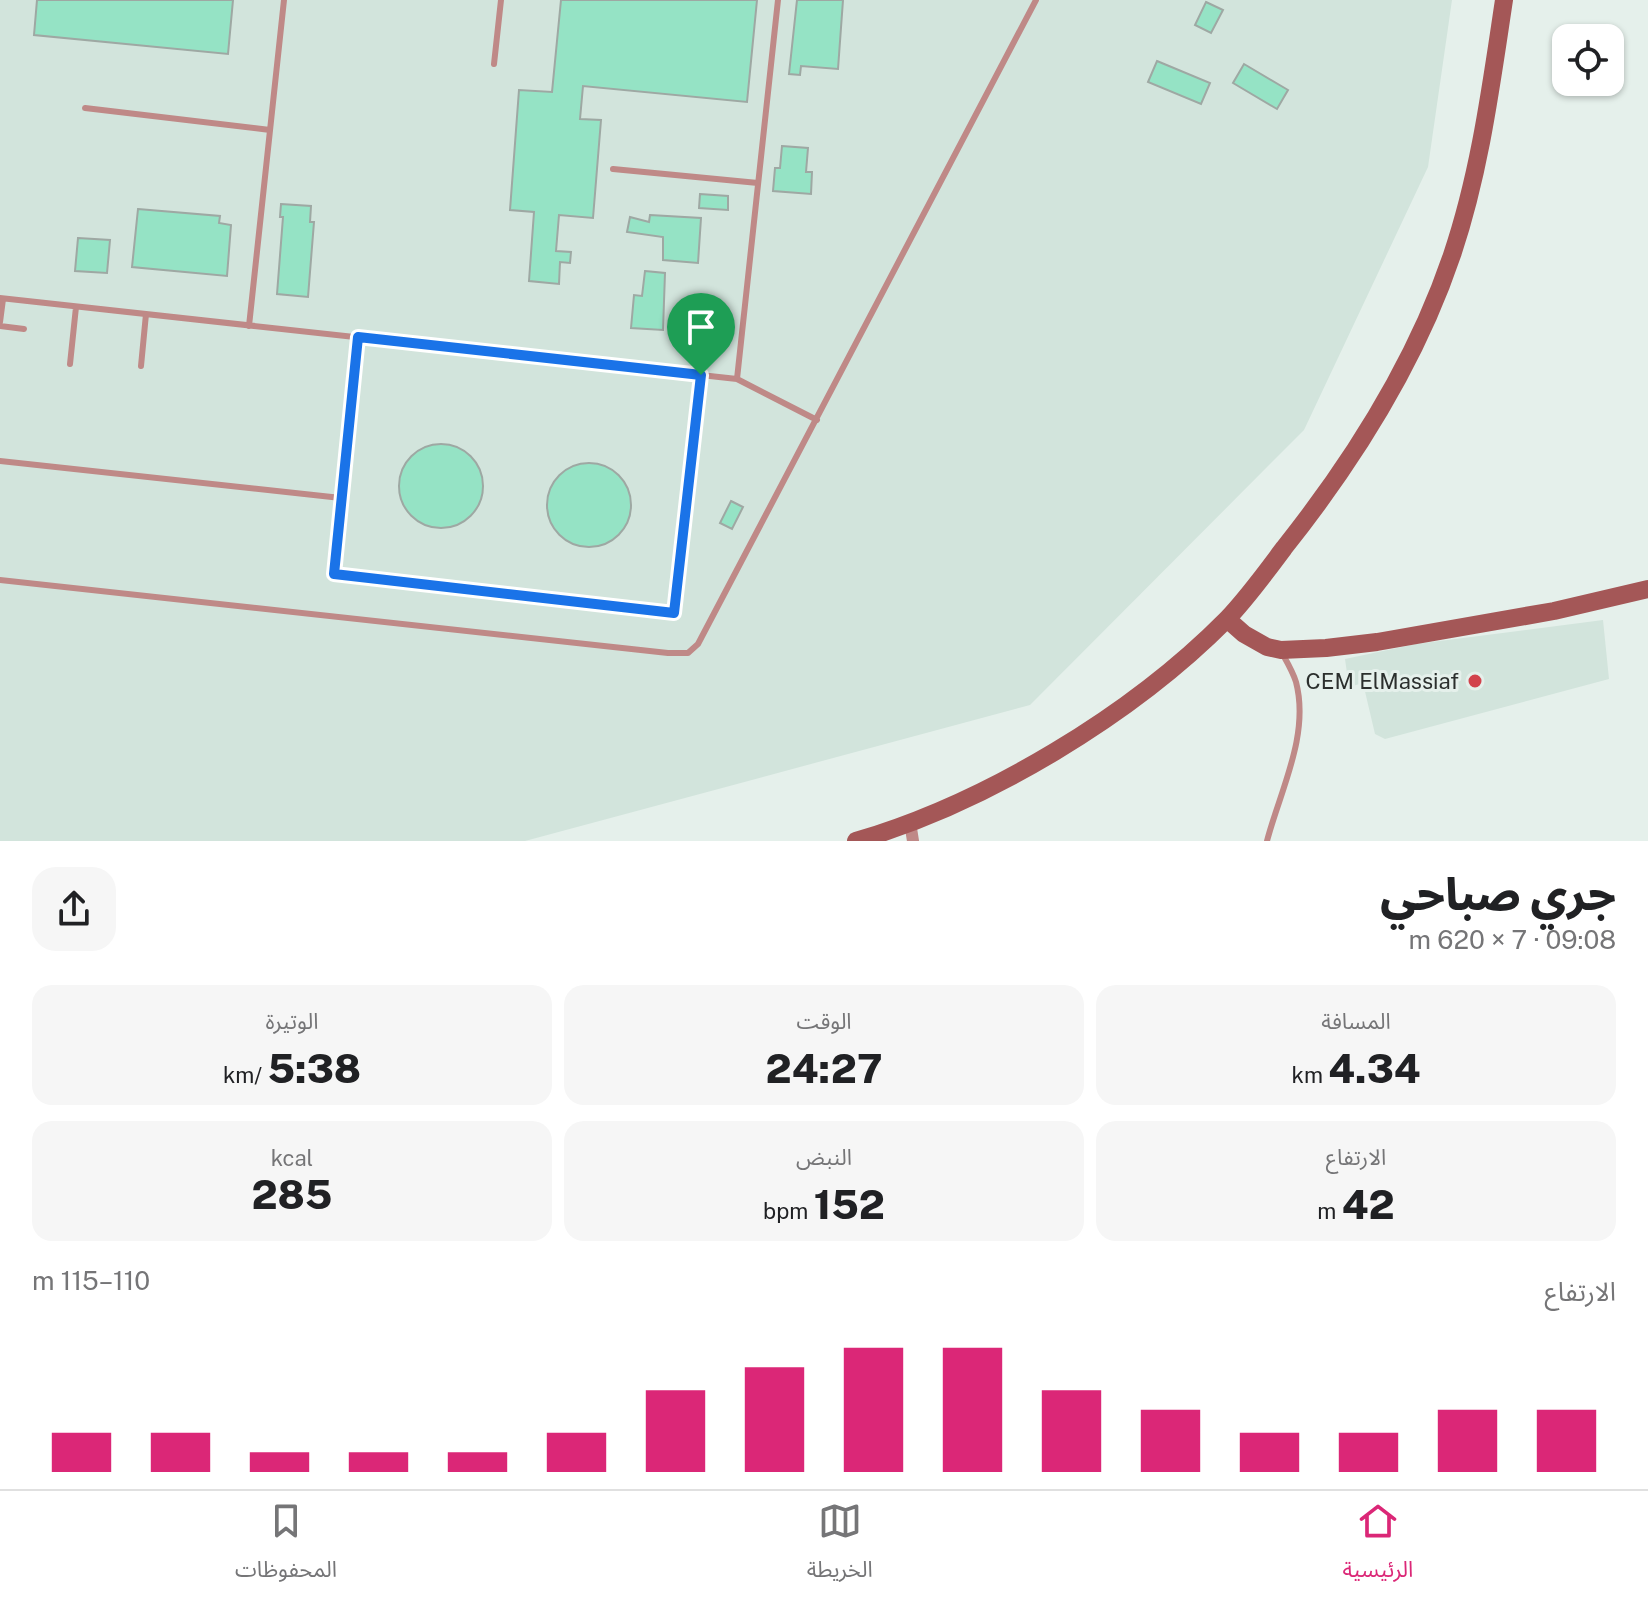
<!DOCTYPE html>
<html lang="ar">
<head>
<meta charset="utf-8">
<style>
  :root { --surface:#fff; --page:#f6f6f6; --text:#202124; --muted:#757577; --line:#e0e0e0; --accent:#db2777 }
  body { margin:0; font-family:"Public Sans","Noto Sans Arabic",sans-serif; background:var(--page); color:var(--text); direction:rtl; height:100vh; display:flex; flex-direction:column; font-size:30px; white-space:nowrap }
  * { box-sizing:border-box; margin:0 }
  p { font-size:26px; color:var(--muted) }
  .icon { flex:none; width:44px; height:44px; fill:none; stroke:currentColor; stroke-width:2; stroke-linecap:round; stroke-linejoin:round }
  .map { position:relative; height:841px; overflow:hidden; direction:ltr }
  .sheet { display:flex; flex-direction:column; background:var(--surface); flex:1 }
  .sheet>* { flex:none }
  .tools { position:absolute; left:1552px; top:24px; display:grid; gap:16px }
  .tools a { display:grid; place-items:center; width:72px; height:72px; border-radius:16px; background:var(--surface); box-shadow:0 2px 6px #0004; font-size:40px }
  .pin { position:absolute; display:grid; place-items:center; width:68px; height:68px; color:#fff; margin:-82px -34px; border-radius:50% 50% 50% 0; rotate:-45deg; box-shadow:0 0 8px #0007 }
  .pin .icon { rotate:45deg }
  .round { display:grid; place-items:center; flex:none; width:84px; height:84px; border-radius:24px; background:var(--page) }
  .summary { display:flex; align-items:center; justify-content:space-between; height:136px; padding:0 32px }
  h1 { font-size:44px; font-weight:800; line-height:60px }
  .figures { display:grid; grid-template-columns:repeat(3,1fr); gap:12px; height:136px; padding:8px 32px }
  .figures div { display:grid; align-content:center; border-radius:20px; background:var(--page); text-align:center }
  .figures b { font-size:40px; font-weight:800 }
  .figures small { font-size:22px; font-weight:400 }
  .figures p { font-size:22px }
  .chart { height:224px; padding:16px 32px }
  .chart p { display:flex; justify-content:space-between }
  .chart svg { width:100%; height:144px; margin-top:8px; stroke:var(--accent); stroke-width:6 }
  .tabs { display:flex; justify-content:space-around; align-items:center; height:112px; border-top:2px solid var(--line); background:var(--surface); font-size:22px; color:var(--muted) }
  .tabs a { display:grid; justify-items:center; gap:4px }
  .tabs .on { color:var(--accent) }
  .map>svg:first-child { display:block }
  .built { fill:#d2e4dc }
  .building { fill:#95e3c5; stroke:#9ea8a3; stroke-width:2 }
  .lines { fill:none; stroke-linecap:round; stroke-linejoin:round }
  .lane { stroke:#bf8987; stroke-width:6 }
  .street { stroke:#bf8987; stroke-width:12 }
  .secondary { stroke:#a45757; stroke-width:18 }
  .route-casing { stroke:#fff; stroke-width:16 }
  .route { stroke:#1a73e8; stroke-width:10 }
  .poi-dot { fill:#d2424c; stroke:#e5f0eb; stroke-width:3 }
  .labels { text-anchor:middle; stroke-width:6; stroke-linejoin:round; paint-order:stroke }
  .poi-label { font-size:22px; fill:#2b2f2d; stroke:#e5f0eb; text-anchor:end }
</style>
</head>
<body>
<div class="map">
<svg width="1648" height="841" viewBox="0 0 1648 841">
  <rect width="100%" height="100%" fill="#e5f0eb"/>
  <path class="built" d="M0,0H1452L1428,167L1304,430L1030,705L525,841H0Z
    M1603,620L1609,679L1385,739L1375,734L1363,683L1349,687L1345,659L1416,644Z"/>
  <path class="building" d="M37,0H233L228,54L34,35Z
    M561,0H757L747,102L583,86L580,119L601,120L593,218L559,215L556,251L571,252L570,263L560,262L559,284L529,281L534,212L510,210L519,90L552,92Z
    M797,0H843L838,69L801,66L800,75L789,74Z
    M1206,2L1223,10L1211,33L1195,25Z
    M1157,61L1210,83L1201,104L1148,82Z
    M1244,64L1288,90L1277,109L1233,83Z
    M782,146L808,148L806,172H812L811,194L773,191L775,168H780Z
    M700,194L728,196V210L699,208Z
    M281,204L311,206L310,222H314L308,297L277,294L283,217H280Z
    M138,209L220,216L219,223L231,225L227,276L132,267Z
    M650,215L701,218L698,263L663,260V237L627,232L630,217L649,222Z
    M78,238L110,240L107,273L75,271Z
    M645,271L665,273L663,330L631,328L634,295L642,296Z
    M399 486a42 42 0 1 1 84 0a42 42 0 1 1-84 0Z
    M547 505a42 42 0 1 1 84 0a42 42 0 1 1-84 0Z
    M731,501L743,507L732,529L720,523Z"/>
  <g class="lines">
    <path class="lane" d="M494,64L501,0
      M85,108L270,130
      M613,169L758,183
      M0,298L737,379L817,420
      M0,322L3,299
      M0,326L24,329
      M249,326L284,0
      M358,337L334,574L674,613L701,375
      M70,364L76,307
      M141,366L146,314
      M737,379L778,0
      M0,461L341,498
      M0,580L668,653H688L698,644L1036,0
      M1267,841C1280,791 1310,735 1296,682C1293,672 1287,662 1282,653"/>
    <path class="street" d="M910,822L913,841"/>
    <path class="secondary" d="M1227,619L1244,634L1267,647L1281,650L1326,648L1377,642L1554,611L1648,589
      M856,841C986,803 1132,715 1227,619C1248,597 1266,572 1284,548C1354,460 1416,362 1452,255C1480,172 1491,86 1504,0"/>
  </g>
  <g class="lines">
    <defs>
      <path id="route" d="M358,337L701,375L674,613L334,574Z"/>
    </defs>
    <use href="#route" class="route-casing"/>
    <use href="#route" class="route"/>
  </g>
  <circle class="poi-dot" cx="1475" cy="681" r="8"/>
  <g class="labels">
    <g class="poi-label">
      <text x="1459" y="689">CEM ElMassiaf</text>
    </g>
  </g>
</svg>
<div class="tools">
<a><svg class="icon" aria-label="locate" viewBox="0 0 24 24"><circle cx="12" cy="12" r="6"/><path d="M12 2v4M12 18v4M2 12h4M18 12h4"/></svg></a>
</div>
<div class="pin" style="left:701px;top:375px;background:#1e9e55"><svg class="icon" aria-label="arrive" viewBox="0 0 24 24"><path d="M6 21V4h12l-3 4 3 4H6"/></svg></div>
</div>
<section class="sheet">
<div class="summary"><div><h1>جري صباحي</h1><p>09:08 · 7 × 620 m</p></div><a class="round"><svg class="icon" aria-label="share" viewBox="0 0 24 24"><path d="M12 15V3M7 8l5-5 5 5M5 13v7h14v-7"/></svg></a></div>
<div class="figures">
<div><p>المسافة</p><b>4.34<small> km</small></b></div>
<div><p>الوقت</p><b>24:27</b></div>
<div><p>الوتيرة</p><b>5:38<small> /km</small></b></div>
</div>
<div class="figures">
<div><p>الارتفاع</p><b>42<small> m</small></b></div>
<div><p>النبض</p><b>152<small> bpm</small></b></div>
<div><p>kcal</p><b>285</b></div>
</div>
<div class="chart"><p><span>الارتفاع</span>110–115 m</p>
<svg viewBox="0 0 160 44" preserveAspectRatio="none"><path d="M5 44V32M15 44V32M25 44V38M35 44V38M45 44V38M55 44V32M65 44V19M75 44V12M85 44V6M95 44V6M105 44V19M115 44V25M125 44V32M135 44V32M145 44V25M155 44V25"/></svg>
</div>
</section>
<nav class="tabs">
<a class="on"><svg class="icon" aria-label="home" viewBox="0 0 24 24"><path d="M3 11l9-7 9 7M6 9v11h12V9"/></svg>الرئيسية</a>
<a><svg class="icon" aria-label="map" viewBox="0 0 24 24"><path d="M3 6l6-2 6 2 6-2v14l-6 2-6-2-6 2zM9 4v14M15 6v14"/></svg>الخريطة</a>
<a><svg class="icon" aria-label="saved" viewBox="0 0 24 24"><path d="M7 4h10v16l-5-4-5 4z"/></svg>المحفوظات</a>
</nav>
</body>
</html>
